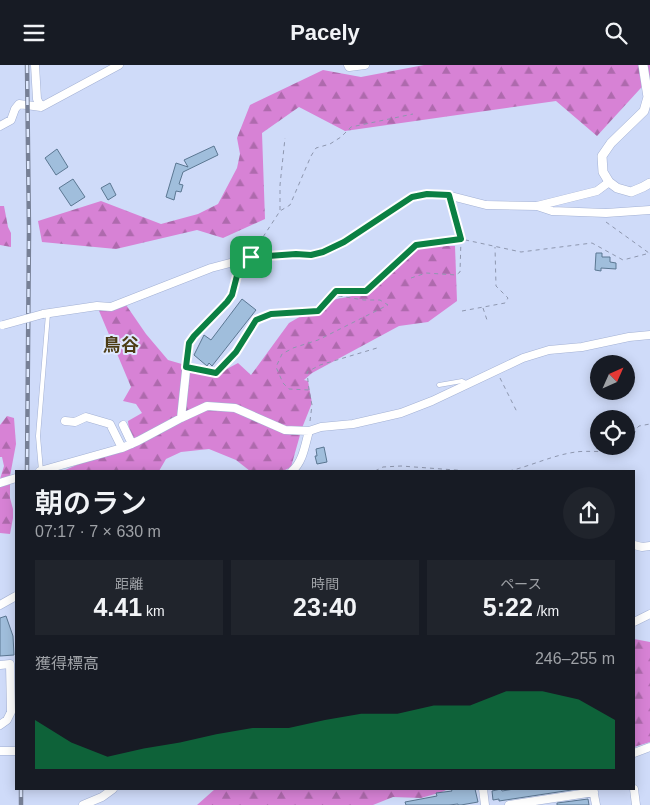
<!DOCTYPE html>
<html lang="ja">
<head>
<meta charset="utf-8">
<style>
  :root { --surface:#171b24; --page:#20242c; --text:#f1f3f6; --muted:#9ea1a6; --accent:#0b8043 }
  body { margin:0; font-family:Arial,"Noto Sans JP",sans-serif; background:var(--page); color:var(--text); height:100vh; display:flex; flex-direction:column; font-size:19px; white-space:nowrap }
  * { box-sizing:border-box; margin:0 }
  p { font-size:16px; color:var(--muted) }
  .icon { flex:none; width:28px; height:28px; fill:none; stroke:currentColor; stroke-width:2; stroke-linecap:round; stroke-linejoin:round }
  .map { position:relative; flex:1; overflow:hidden }
  .sheet { position:absolute; left:15px; top:405px; width:620px; height:320px; display:flex; flex-direction:column; background:var(--surface); border-radius:0px; box-shadow:0 2px 12px #0003 }
  .sheet>* { flex:none }
  .needle { width:32px; rotate:45deg }
  .fabs { position:absolute; left:590px; top:290px; display:grid; gap:10px }
  .fabs a { display:grid; place-items:center; width:45px; height:45px; border-radius:50%; background:var(--surface); box-shadow:0 2px 12px #0003; font-size:25px }
  .pin { position:absolute; display:grid; place-items:center; width:42px; height:42px; color:#fff; margin:-21px; border-radius:10px; box-shadow:0 2px 8px #0006 }
  .round { display:grid; place-items:center; flex:none; width:52px; height:52px; border-radius:26px; background:var(--page) }
  .summary { display:flex; align-items:center; justify-content:space-between; height:85px; padding:0 20px }
  h1 { font-size:28px; font-weight:600; line-height:38px }
  .stats { display:grid; grid-template-columns:repeat(3,1fr); gap:8px; height:85px; padding:5px 20px }
  .stats div { display:grid; align-content:center; border-radius:0px; background:var(--page); text-align:center }
  .stats b { font-size:25px; font-weight:600 }
  .stats small { font-size:14px; font-weight:400 }
  .stats p { font-size:14px }
  .chart { height:140px; padding:10px 20px }
  .chart p { display:flex; justify-content:space-between }
  .chart svg { width:100%; height:90px; margin-top:5px; fill:var(--accent); opacity:.7 }
  header { display:flex; justify-content:space-between; align-items:center; height:65px; padding:0 20px; background:var(--surface); font-size:22px; font-weight:600 }
  .map>svg:first-child { display:block }
  .forest { fill:url(#forest-firs) }
  .building { fill:#a0bedc; stroke:#5b7792 }
  .lines { fill:none; stroke-linecap:round; stroke-linejoin:round }
  .service-casing { stroke:#a3b1d4; stroke-width:5 }
  .minor-casing { stroke:#a3b1d4; stroke-width:9 }
  .tertiary-casing { stroke:#a3b1d4; stroke-width:10 }
  .path { stroke:#8e97af; stroke-width:1; stroke-dasharray:4 4; stroke-linecap:butt }
  .service { stroke:#fff; stroke-width:4 }
  .minor { stroke:#fff; stroke-width:8 }
  .tertiary { stroke:#fff; stroke-width:9 }
  .rail-casing { stroke:#778096; stroke-width:4.5 }
  .rail { stroke:#dfe9ff; stroke-width:2.5; stroke-dasharray:8; stroke-linecap:butt }
  .minor-bridge-casing { stroke:#a3b1d4; stroke-width:9; stroke-linecap:butt }
  .minor-bridge { stroke:#fff; stroke-width:8 }
  .route-casing { stroke:#fff; stroke-width:10 }
  .route { stroke:#0b8043; stroke-width:6 }
  .labels { text-anchor:middle; stroke-width:4; stroke-linejoin:round; paint-order:stroke }
  .quarter-label { font-size:18px; font-weight:bold; fill:#4c3c14; stroke:#dfe9ff }
</style>
</head>
<body>
<header><svg class="icon" aria-label="menu" viewBox="0 0 24 24"><path d="M4 6h16M4 12h16M4 18h16"/></svg>Pacely<svg class="icon" aria-label="search" viewBox="0 0 24 24"><circle cx="10" cy="10" r="6"/><path d="M15 15l6 6"/></svg></header>
<div class="map">
<svg width="650" height="740" viewBox="0 0 650 740">
  <defs>
    <pattern id="forest-firs" width="22" height="20" patternUnits="userSpaceOnUse" patternTransform="scale(1.25)"><rect width="22" height="20" fill="#d782d5"/><path d="M5 1l3.5 6h-7zM16 11l3.5 6h-7z" fill="#ae6aad"/></pattern>
  </defs>
  <rect width="100%" height="100%" fill="#cfdbf9"/>
  <path class="forest" d="M424,0H650V13L597,71L556,36L345,66L299,42L262,68L265,154L223,173L197,165L116,184L42,177L38,156L101,136L161,159L198,149L218,139L237,103L240,89L237,73L250,40L323,5L361,12Z
    M0,141H4L8,162L11,168V182L0,180Z
    M416,180L455,181L457,236L428,257L399,261L312,308L304,315L308,316L312,338L302,363L291,402L283,406H250L236,395L209,384L181,387L166,394L159,406H63L104,388L127,381L130,375L128,356L142,348L136,339L123,336L131,322L97,241L124,237L146,269L168,295L199,304L223,306L238,298L251,310L289,258L327,236L357,230L385,209Z
    M7,351L14,353L16,379L10,411V433L13,444V453L10,469L0,468V414L4,401L2,392H0V360Z
    M634,574L650,577V677L634,682Z
    M215,724H448L442,727L421,733L393,732L373,740H197Z"/>
  <path class="building" d="M214,81L218,90L183,107L179,119L183,120L181,127L176,126L174,135L166,132L176,98L188,102L184,95Z
    M57,84L68,102L56,110L45,93Z
    M73,114L85,132L71,141L59,123Z
    M110,118L116,130L108,135L101,123Z
    M596,188H602V192H610V197L616,198V204L601,203V206L595,205Z
    M242,234L256,245L212,301L209,298L207,301L194,290L204,270L211,275Z
    M324,382L327,397L317,399L315,391H317L316,384Z
    M6,551L13,571L14,590L0,591V553Z
    M451,724H475L478,737L461,740H458V739L449,740H406L405,737L437,731L436,728L452,726Z
    M501,724L502,726L514,724H578L499,736V734L493,735L492,726Z
    M588,734L589,740H557V738Z"/>
  <g class="lines">
    <defs>
      <path id="service" d="M439,320L462,316L468,319
        M41,406L38,371L48,249"/>
      <path id="minor" d="M35,0L37,34L41,42
        M348,0L349,2L365,0
        M0,61L11,55L15,44L19,39L41,42L119,0
        M537,141L552,146L606,148L650,145
        M43,249L97,241L111,242L211,203L253,192L297,189L311,190L323,187L344,177L412,132L427,129L447,130L486,140L537,141L597,126L609,117
        M181,353L189,278L194,271L227,237L232,230L241,195
        M65,356L75,357L86,352L110,359L122,383
        M123,360L132,379
        M40,406L122,383L138,376L181,353L207,341L235,343L285,365L309,366L321,362L353,359L401,348L432,336L523,293L549,285L582,282L629,272L650,270
        M292,406C303,397 305,380 309,366
        M0,418L16,413
        M634,480L642,482L650,481
        M0,540L16,531
        M634,557L650,549
        M0,600L10,599L11,647L7,655L0,660
        M0,686H16
        M634,688L650,682
        M483,724L485,740
        M593,724L596,740
        M634,724L636,740
        M83,740L102,732L113,724
        M509,740L594,727"/>
      <path id="tertiary" d="M643,0L648,32L644,46L611,78L602,91L603,107L609,117L617,123L631,127L643,122L650,118"/>
    </defs>
    <use href="#service" class="service-casing"/>
    <use href="#minor" class="minor-casing"/>
    <use href="#tertiary" class="tertiary-casing"/>
    <path class="path" d="M280,145V120L285,73
      M606,157L649,188
      M253,184L254,181L263,172L280,146L290,140L311,91L316,83L330,79L341,72L351,62L413,49
      M411,213L426,208L456,210L460,207L461,174L521,187L592,178L623,195L650,188
      M483,243L487,255
      M462,246L505,238L508,233L496,221L495,182
      M194,303L216,308L235,287L256,255L271,249L317,246L336,226H366L416,180L461,174L451,139
      M500,313L517,347
      M309,325L307,307L320,300L377,283
      M310,356L312,340L309,325L289,324L283,318L276,302L282,289L293,283L318,275L388,240L380,235H364L333,230
      M375,406L383,402L401,401L469,406
      M509,406C531,401 553,390 576,387C587,385 618,389 626,383C634,378 632,367 639,361L650,359"/>
    <use href="#service" class="service"/>
    <use href="#minor" class="minor"/>
    <use href="#tertiary" class="tertiary"/>
    <defs>
      <path id="rail" d="M27,0L29,166L27,406
        M21,724V740"/>
    </defs>
    <use href="#rail" class="rail-casing"/>
    <use href="#rail" class="rail"/>
    <defs>
      <path id="minor-bridge" d="M3,260L43,249"/>
    </defs>
    <use href="#minor-bridge" class="minor-bridge-casing"/>
    <use href="#minor-bridge" class="minor-bridge"/>
  </g>
  <g class="lines">
    <defs>
      <path id="route" d="M427,129L449,130L461,174L416,180L366,226H336L318,246L271,249L256,255L236,287L216,308L186,302L189,278L194,271L227,237L232,230L241,195L253,192L296,189L311,190L323,187L344,177L412,132Z"/>
    </defs>
    <use href="#route" class="route-casing"/>
    <use href="#route" class="route"/>
  </g>
  <g class="labels">
    <g class="quarter-label">
      <text x="121" y="286">鳥谷</text>
    </g>
  </g>
</svg>
<div class="fabs">
<a><svg class="needle" viewBox="-14 -14 28 28"><path d="M0-13l5 13h-10z" fill="#e53935"/><path d="M0 13l5-13h-10z" fill="#9ea1a6"/></svg></a>
<a><svg class="icon" aria-label="locate" viewBox="0 0 24 24"><circle cx="12" cy="12" r="6"/><path d="M12 2v4M12 18v4M2 12h4M18 12h4"/></svg></a>
</div>
<div class="pin" style="left:251px;top:192px;background:#1e9e55"><svg class="icon" aria-label="arrive" viewBox="0 0 24 24"><path d="M6 21V4h12l-3 4 3 4H6"/></svg></div>
<section class="sheet">
<div class="summary"><div><h1>朝のラン</h1><p>07:17 · 7 × 630 m</p></div><a class="round"><svg class="icon" aria-label="share" viewBox="0 0 24 24"><path d="M12 15V3M7 8l5-5 5 5M5 13v7h14v-7"/></svg></a></div>
<div class="stats">
<div><p>距離</p><b>4.41<small> km</small></b></div>
<div><p>時間</p><b>23:40</b></div>
<div><p>ペース</p><b>5:22<small> /km</small></b></div>
</div>
<div class="chart"><p><span>獲得標高</span>246–255 m</p>
<svg viewBox="0 0 160 44" preserveAspectRatio="none"><path d="M0 44V20L10 31L20 38L30 34L40 31L50 27L60 24L70 24L80 20L90 17L100 17L110 13L120 13L130 6L140 6L150 10L160 20V44z"/></svg>
</div>
</section>
</div>
</body>
</html>
